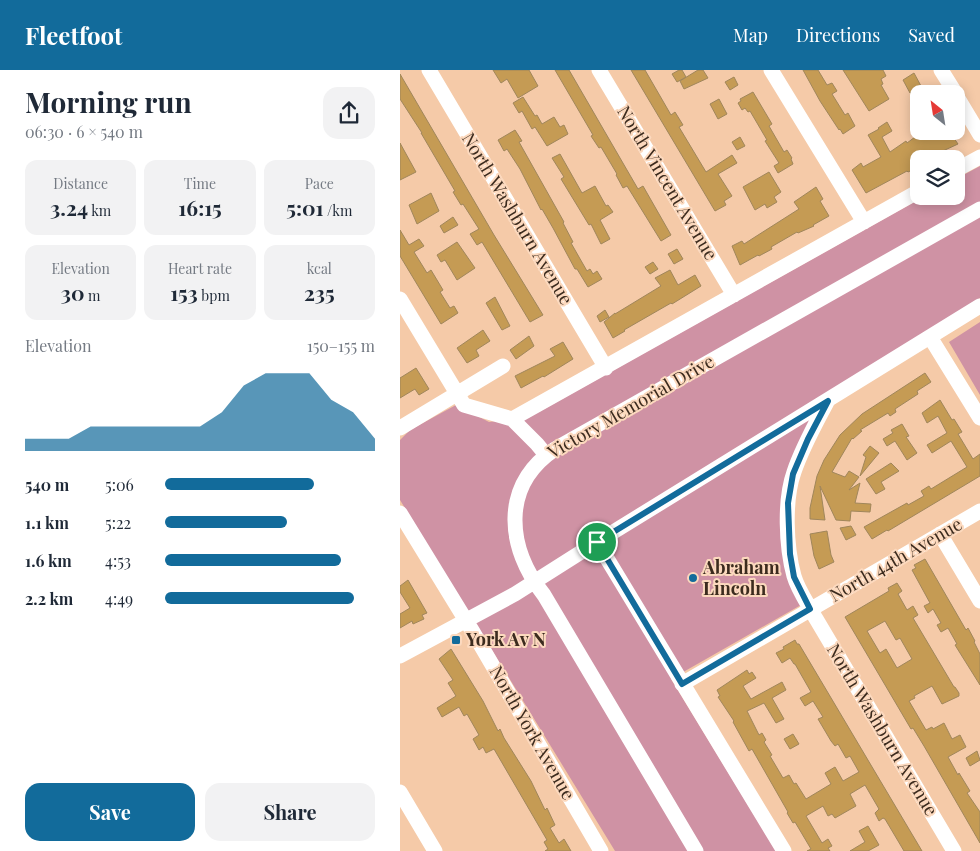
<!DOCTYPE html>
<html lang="en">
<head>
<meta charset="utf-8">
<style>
  :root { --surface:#fff; --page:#f2f2f3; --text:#1f2937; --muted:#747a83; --accent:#126b9b }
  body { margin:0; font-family:"Playfair Display",serif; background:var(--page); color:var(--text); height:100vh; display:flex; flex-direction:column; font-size:19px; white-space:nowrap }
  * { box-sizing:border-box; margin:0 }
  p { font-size:16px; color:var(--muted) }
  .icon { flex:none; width:28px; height:28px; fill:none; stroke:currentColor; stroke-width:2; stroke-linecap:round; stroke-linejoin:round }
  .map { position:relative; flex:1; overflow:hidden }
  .side { display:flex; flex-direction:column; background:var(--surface); width:400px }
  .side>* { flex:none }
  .needle { width:32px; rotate:330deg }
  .buttons { position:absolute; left:510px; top:15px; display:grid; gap:10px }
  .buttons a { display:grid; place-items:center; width:55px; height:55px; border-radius:10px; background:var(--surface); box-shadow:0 2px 12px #0003; font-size:25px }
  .pin { position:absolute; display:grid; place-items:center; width:42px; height:42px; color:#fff; margin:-21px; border:2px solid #fff; border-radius:50%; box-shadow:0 1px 5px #0007 }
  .round { display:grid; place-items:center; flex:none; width:52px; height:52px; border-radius:15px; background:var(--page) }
  .summary { display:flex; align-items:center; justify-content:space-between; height:85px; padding:0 25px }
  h1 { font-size:28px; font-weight:700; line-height:38px }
  .figures { display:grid; grid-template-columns:repeat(3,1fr); gap:8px; height:85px; padding:5px 25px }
  .figures div { display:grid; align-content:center; border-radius:12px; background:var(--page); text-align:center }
  .figures b { font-size:21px; font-weight:700 }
  .figures small { font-size:14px; font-weight:400 }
  .figures p { font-size:14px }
  .chart { height:140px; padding:10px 25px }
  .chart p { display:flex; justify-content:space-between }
  .chart svg { width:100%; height:90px; margin-top:5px; fill:var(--accent); opacity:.7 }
  .action { display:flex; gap:10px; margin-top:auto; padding:10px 25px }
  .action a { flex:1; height:58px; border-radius:15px; background:var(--accent); color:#fff; font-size:20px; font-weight:700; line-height:58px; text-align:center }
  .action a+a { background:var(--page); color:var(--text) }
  ul { padding:0 25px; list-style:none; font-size:16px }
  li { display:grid; grid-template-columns:80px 60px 1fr; align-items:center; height:38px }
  li i { height:12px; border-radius:6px; background:var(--accent) }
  header { display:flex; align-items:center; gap:30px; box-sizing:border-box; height:70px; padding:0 25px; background:var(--accent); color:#fff }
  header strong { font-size:24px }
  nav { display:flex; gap:28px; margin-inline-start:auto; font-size:18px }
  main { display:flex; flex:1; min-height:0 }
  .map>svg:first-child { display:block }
  .green { fill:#cf92a4 }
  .building { fill:#c59b54; stroke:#a0865b; fill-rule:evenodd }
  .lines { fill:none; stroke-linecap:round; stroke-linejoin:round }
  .minor { stroke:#fff; stroke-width:15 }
  .route-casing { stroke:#fff; stroke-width:10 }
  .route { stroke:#126b9b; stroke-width:6 }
  .poi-dot { fill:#126b9b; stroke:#fcd9be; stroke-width:2 }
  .labels { text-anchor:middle; stroke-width:4; stroke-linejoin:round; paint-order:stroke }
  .street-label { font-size:18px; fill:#3c2b1e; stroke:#fcd9be }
  .poi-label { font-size:18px; font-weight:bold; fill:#3c2b1e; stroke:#fcd9be; text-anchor:start }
</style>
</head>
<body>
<header>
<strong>Fleetfoot</strong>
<nav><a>Map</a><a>Directions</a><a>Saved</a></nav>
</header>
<main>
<section class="side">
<div class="summary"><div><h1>Morning run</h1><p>06:30 · 6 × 540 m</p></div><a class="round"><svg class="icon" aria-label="share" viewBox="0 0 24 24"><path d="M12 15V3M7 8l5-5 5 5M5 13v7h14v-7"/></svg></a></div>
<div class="figures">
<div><p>Distance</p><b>3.24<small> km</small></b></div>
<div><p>Time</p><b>16:15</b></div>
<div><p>Pace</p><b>5:01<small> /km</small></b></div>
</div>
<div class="figures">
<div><p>Elevation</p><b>30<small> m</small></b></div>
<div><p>Heart rate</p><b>153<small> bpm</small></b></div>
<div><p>kcal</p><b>235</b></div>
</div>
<div class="chart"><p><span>Elevation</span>150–155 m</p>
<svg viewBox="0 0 160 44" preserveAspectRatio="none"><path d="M0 44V38L10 38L20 38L30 32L40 32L50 32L60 32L70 32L80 32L90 25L100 12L110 6L120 6L130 6L140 19L150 25L160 38V44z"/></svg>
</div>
<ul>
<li><b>540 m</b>5:06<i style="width:71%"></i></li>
<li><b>1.1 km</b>5:22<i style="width:58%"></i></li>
<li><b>1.6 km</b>4:53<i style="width:84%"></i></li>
<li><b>2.2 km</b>4:49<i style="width:90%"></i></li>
</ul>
<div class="action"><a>Save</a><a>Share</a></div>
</section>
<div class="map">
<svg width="580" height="781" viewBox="0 0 580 781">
  <rect width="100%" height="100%" fill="#f5caa8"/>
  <path class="green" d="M580,96V228L435,319L387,404L401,535L271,609L376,781H215L0,430V370L10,360L56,335L89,352L112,349L137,343L525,126H556V109Z
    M580,252V325L549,272Z"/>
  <path class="building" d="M93,0H129L138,16L118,28L107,9L101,13Z
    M155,0H169L238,119L243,116L271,165L261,171L227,116L223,118L216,105L217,104L201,77L199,78L191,66L193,65Z
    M231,0H245L271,45L275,42L283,55L279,57L306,102L332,85L337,93L318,104L332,126L324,131L326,135L315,141Z
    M279,0H282L286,7L277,12L272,4Z
    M298,0H303L308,8L284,19L280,11Z
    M403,0H418L427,15L432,13L437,21L432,24L445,45L448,43L455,56L443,64L440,59L439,60L420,31Z
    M443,0H483L486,6L481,9L483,14L481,15L489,29L469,41Z
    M514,3L521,16L510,23L503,10Z
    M0,4L94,165L143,245L130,252L82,172L77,175L70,164L79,159L63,134L61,135L53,122L55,121L21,63H22L0,29Z
    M334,7L338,15L330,20L325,12Z
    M353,22L372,54L369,56L384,82L387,80L392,88L391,89L393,94L378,103L374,96L379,93L365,71L367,70L350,41L348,42L345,38L342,40L338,33L341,31L340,29Z
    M123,27L135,46L137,45L142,54L154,47L160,57L164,55L168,64L147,76L135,57L132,59L122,41L119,43L113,33Z
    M319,29L327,44L318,49L310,34Z
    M487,52L492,61L482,67L490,82L506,71L507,73L523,61H549L558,74L545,80L530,89H519V97L508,102L507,101L466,123L452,100L461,93L463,97L481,87L468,65L479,59L478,58Z
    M115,60L122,71L119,72L164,152L163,153L173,172L171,173L187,201L190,199L193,204L197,201L202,209L188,217L177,199H175L153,158L142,139L141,140L120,99L107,79L104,81L98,70Z
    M340,67L345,76L337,80L332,72Z
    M0,73L16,102L0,110Z
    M160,84L182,123L195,116L206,136L208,135L213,142L200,150L210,169L201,174L191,154L189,155L161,109L164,107L152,88Z
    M369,102L381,122L374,127L377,132L367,138L365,134L355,140L343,117Z
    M416,117L423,129L420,131L429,146L413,155L414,156L398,163L397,162L371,177L372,179L359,186L358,185L340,195L332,176L342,171L344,174L399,139L394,132Z
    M31,123L39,141L17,154L9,135Z
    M53,147L58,155L44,163L40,156Z
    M0,160L9,175L19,169L24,176L14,182L27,203L31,200L43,220L40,222L50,238L54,236L58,243L41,254L0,186Z
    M57,172L75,198L57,210L45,190L41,192L37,185Z
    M277,179L283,189L274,194L268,184Z
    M253,192L258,199L250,204L245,197Z
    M270,200L278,215L295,205L301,216L272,234L271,233L224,260L225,261L213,268L204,252L215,243V244L261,216L255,208Z
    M95,227L110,256L102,260L86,233Z
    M205,240L209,247L200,252L197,246Z
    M83,260L90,271L76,280L79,286L67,293L57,278Z
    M129,266L134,276L116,289L110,280Z
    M163,272L173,289L144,307L143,306L121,318L115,306L155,286L150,279Z
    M16,298L29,319L19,325L15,319L0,328V308Z
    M525,303L531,312L517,321L518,324L495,339L496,342L490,346L488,343L460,360L462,361L453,369L452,368L432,402L445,407L449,401L459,407L449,420L460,413L455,433L471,434L470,442L451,441L450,451L436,450L420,416L425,450L410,449V438L417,406L424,390L440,365L462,344Z
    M540,330L552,350L554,349L562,362L558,364L573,389L580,384V406L488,461L487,460L472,469L464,457L507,433L508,435L524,426L521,421L529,416L531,419L567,397L551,371L532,383L527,375L547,363L538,346L527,353L522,343Z
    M502,354L509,366L506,367L517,383L507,390L495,371L487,376L483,369L493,363L491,360Z
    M470,376L479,383L460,406L466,387L463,385Z
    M491,393L499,401L481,412L485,419L476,424L466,409Z
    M451,456L456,465L446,470L440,458Z
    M427,461L431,485L434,492L419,499L414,486L410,464Z
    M525,489L566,560L568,558L575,571L574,572L580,584V615L555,575L557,574L548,558L541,562L537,555L541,553L533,539L528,543L524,536L530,533L512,500L516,498L514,495Z
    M8,510L27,543L22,545L24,549L13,554L12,551L0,558V544L10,538L0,522V516Z
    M497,513L502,521L498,524L507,540L513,536L518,545L513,548L554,617H555L559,623V626L542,634L532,616L514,626L515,628L509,631L526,660L532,657L533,659L544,653L552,669L560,665L566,677L548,687L558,705L559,703L570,721L567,723L580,742V773L524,676L513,658L511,659L445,547L489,521L488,518ZM485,551L496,570L500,568L512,589L497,598L486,579L480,583L467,561Z
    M395,570L397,574H399L522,781H504L485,749L483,748L479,751L475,743L479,739L465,715L450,724L456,736L435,748L432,744L428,746L423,736L406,746L422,773L428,769L432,776L428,778L430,781H407L411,779L395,752L393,753L387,743L388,742L352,679L349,681L333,652L334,651L318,627L320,626L317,620L347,600L349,604L352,602L356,608L343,616L351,629L382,612L386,620L372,628L384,649L376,653L364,633L347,641L359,665L362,663L366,670L364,672L372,685L370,686L383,708L389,705L394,714L396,713L406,729L431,714L425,703L435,697L443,711L459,702L450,686L446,688L438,674L435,676L431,671L418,649L423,647L413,631L405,636L400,628L411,622L395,594H394L390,588L382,593L376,583L384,579L383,577Z
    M51,579L83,631L98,661L100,659L104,668L131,711L145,740L147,738L155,755L150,758L159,773L164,769L171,781H145L148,779L144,772L147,770L94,679L86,683L83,677L79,680L73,669L79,665L67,644L64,646L59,637L42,647L37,638L56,626L48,613L53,610L39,589Z
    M393,664L399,674L390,679L384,669Z
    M577,681L580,690L570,696L566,688Z
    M468,756L479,775L468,781H450L465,772L459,761Z"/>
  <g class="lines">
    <path class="minor" d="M29,0L206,298
      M199,0L334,225
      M371,0L464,152
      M541,0L556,24
      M556,25L580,65
      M556,100L580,87
      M0,229L64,335L112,349L137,374L146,385
      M530,267L580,348
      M427,332C415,355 402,378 394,402C384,430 386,477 394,506C398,520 408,534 415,547L554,781
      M112,349L519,121
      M0,358L103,296
      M0,443L73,562L201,781
      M540,464L580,531
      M197,472L384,781
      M0,586L115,524L197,472L580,236
      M282,614L580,441
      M0,722L35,781
      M296,781L144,525C107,478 100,416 155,379L580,139"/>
  </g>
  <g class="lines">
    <defs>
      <path id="route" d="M428,331L408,369L393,404L388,433L390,484L394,507L410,539L282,614L197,472Z"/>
    </defs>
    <use href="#route" class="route-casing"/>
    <use href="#route" class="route"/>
  </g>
  <g class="poi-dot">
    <circle cx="293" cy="508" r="5"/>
    <rect x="51" y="565" width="10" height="10" rx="2.5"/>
  </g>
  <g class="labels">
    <g class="street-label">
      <text transform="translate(267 113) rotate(59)" y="6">North Vincent Avenue</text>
      <text transform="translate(117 149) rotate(59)" y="6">North Washburn Avenue</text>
      <text transform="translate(231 337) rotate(-30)" y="6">Victory Memorial Drive</text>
      <text transform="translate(496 490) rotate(-30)" y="6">North 44th Avenue</text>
      <text transform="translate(482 660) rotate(59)" y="6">North Washburn Avenue</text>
      <text transform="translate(132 663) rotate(60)" y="6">North York Avenue</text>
    </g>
    <g class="poi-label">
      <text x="303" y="504">Abraham<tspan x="303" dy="21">Lincoln</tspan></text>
      <text x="66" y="576">York Av N</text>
    </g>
  </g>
</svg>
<div class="buttons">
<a><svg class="needle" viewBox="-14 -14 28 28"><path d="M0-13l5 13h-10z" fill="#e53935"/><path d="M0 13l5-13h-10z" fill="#747a83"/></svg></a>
<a><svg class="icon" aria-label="layers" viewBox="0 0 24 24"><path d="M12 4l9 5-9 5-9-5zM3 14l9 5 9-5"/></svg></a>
</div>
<div class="pin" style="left:197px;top:472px;background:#1e9e55"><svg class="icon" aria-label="arrive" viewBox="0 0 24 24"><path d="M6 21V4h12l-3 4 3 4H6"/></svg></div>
</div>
</main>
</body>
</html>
